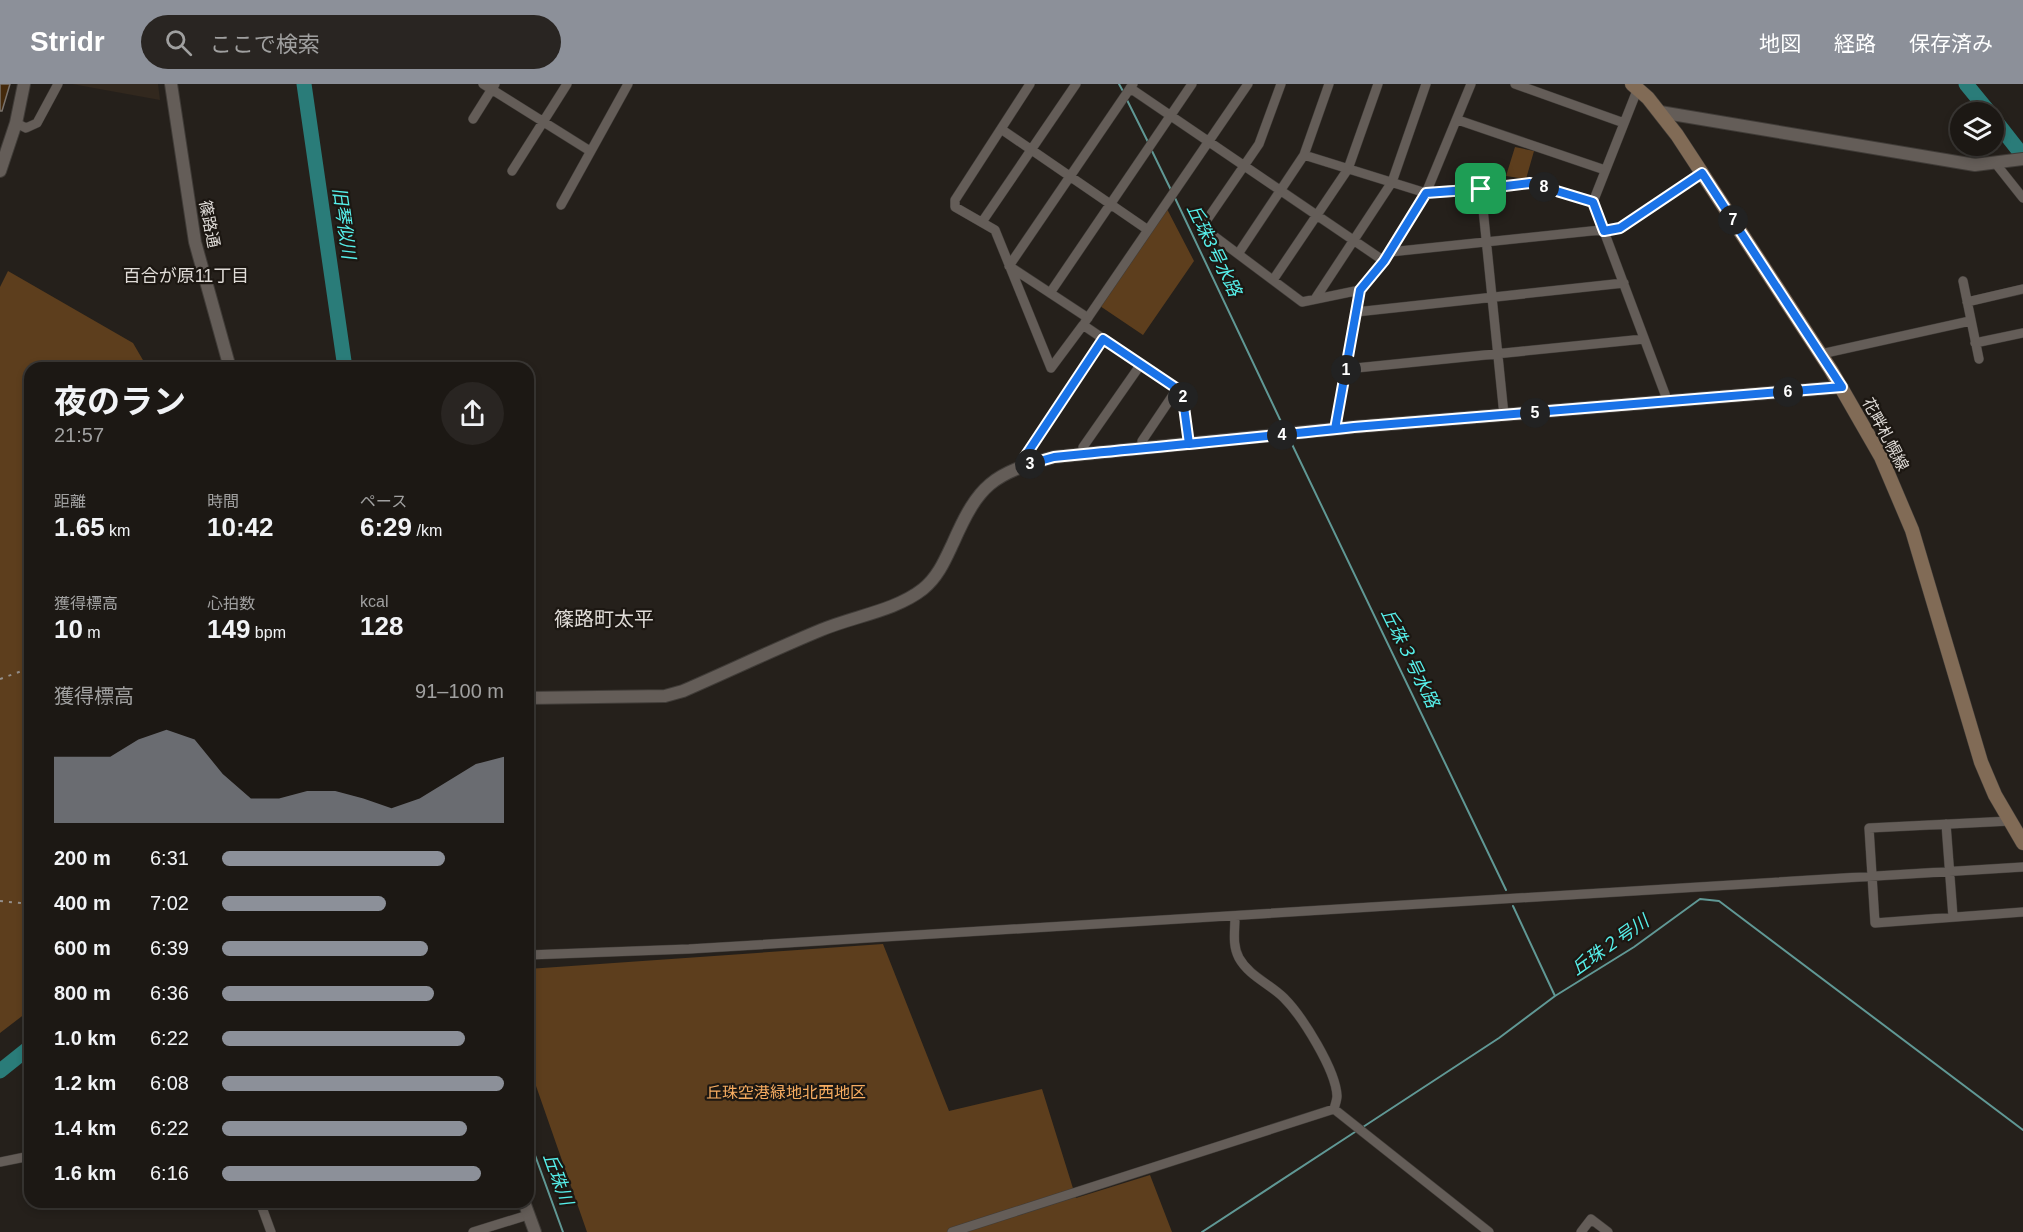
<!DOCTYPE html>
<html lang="ja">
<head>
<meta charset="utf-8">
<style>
  :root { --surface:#1c1814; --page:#292522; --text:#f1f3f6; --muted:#a0a0a0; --line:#3a3734; --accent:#8c9099 }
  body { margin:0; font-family:Arial,"Noto Sans JP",sans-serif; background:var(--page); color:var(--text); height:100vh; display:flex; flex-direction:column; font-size:22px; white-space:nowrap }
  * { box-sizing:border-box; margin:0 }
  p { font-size:20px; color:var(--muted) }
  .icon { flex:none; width:33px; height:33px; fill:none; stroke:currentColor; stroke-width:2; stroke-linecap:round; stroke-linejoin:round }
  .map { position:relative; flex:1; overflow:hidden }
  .side { position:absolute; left:24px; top:278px; width:510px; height:846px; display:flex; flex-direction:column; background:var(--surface); border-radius:18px; box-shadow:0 3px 9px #0003,0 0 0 2px var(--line) }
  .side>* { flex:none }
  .fabs { position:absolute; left:1950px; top:18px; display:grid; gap:12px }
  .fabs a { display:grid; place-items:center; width:54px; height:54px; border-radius:50%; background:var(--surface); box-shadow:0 3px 9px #0003,0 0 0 2px var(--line); font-size:30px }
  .pin { position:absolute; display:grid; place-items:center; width:51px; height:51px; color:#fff; margin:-26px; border-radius:12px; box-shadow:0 3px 9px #0006 }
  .km { position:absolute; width:30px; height:30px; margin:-15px; border-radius:50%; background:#222; color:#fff; font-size:16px; line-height:30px; text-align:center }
  .round { display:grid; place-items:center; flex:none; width:63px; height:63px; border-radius:32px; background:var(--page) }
  .headline { display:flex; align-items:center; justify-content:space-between; height:102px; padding:0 30px }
  h1 { font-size:33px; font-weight:700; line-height:45px }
  .metrics { display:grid; grid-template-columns:repeat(3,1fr); gap:9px; height:102px; padding:6px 30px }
  .metrics div { display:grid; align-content:center }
  .metrics b { font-size:26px; font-weight:700 }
  .metrics small { font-size:16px; font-weight:400 }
  .metrics p { font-size:16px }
  .chart { height:168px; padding:12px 30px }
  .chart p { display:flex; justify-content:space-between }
  .chart svg { width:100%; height:108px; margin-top:6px; fill:var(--accent); opacity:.7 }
  ul { padding:0 30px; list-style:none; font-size:20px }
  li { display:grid; grid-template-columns:96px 72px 1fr; align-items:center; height:45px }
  li i { height:15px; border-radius:8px; background:var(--accent) }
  header { display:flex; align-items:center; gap:36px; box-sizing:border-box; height:84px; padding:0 30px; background:var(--accent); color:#fff }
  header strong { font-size:28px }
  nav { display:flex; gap:33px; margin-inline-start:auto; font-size:21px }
  .search { width:420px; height:54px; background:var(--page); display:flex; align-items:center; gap:15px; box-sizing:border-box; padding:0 21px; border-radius:33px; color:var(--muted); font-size:22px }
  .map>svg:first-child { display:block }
  .built { fill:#32281e }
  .green { fill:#5d3e1d }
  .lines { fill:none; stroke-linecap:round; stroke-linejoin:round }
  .stream { stroke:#609895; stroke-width:2 }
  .river { stroke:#2a7c79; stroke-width:15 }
  .building { fill:#44290b; stroke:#78716b; stroke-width:1.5 }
  .minor-casing { stroke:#403c38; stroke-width:10 }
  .tertiary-casing { stroke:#403c38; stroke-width:14 }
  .secondary-casing { stroke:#403c38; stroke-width:15 }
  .minor { stroke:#645d58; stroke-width:9 }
  .tertiary { stroke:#645d58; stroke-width:12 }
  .secondary { stroke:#816b56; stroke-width:14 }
  .rail { stroke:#948f8b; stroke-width:2; stroke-dasharray:3 6; stroke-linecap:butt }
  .route-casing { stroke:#fff; stroke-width:12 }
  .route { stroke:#1a73e8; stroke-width:8 }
  .labels { text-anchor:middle; stroke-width:4.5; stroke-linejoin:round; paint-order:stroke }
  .street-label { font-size:16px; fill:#dfdbd7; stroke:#1c1712 }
  .park-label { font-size:16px; fill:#f8ad61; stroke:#1c1712 }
  .water-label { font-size:18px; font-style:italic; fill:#56efea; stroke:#1c1712 }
  .neighbourhood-label { font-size:18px; fill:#dfdbd7; stroke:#1c1712 }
  .quarter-label { font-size:20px; fill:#dfdbd7; stroke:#1c1712 }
</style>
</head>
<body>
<header>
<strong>Stridr</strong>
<div class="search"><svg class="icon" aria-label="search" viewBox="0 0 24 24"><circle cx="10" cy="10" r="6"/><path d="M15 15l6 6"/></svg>ここで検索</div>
<nav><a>地図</a><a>経路</a><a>保存済み</a></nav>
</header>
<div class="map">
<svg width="2023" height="1148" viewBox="0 0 2023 1148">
  <rect width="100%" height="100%" fill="#25201b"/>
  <path class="built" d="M72,0H158L160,16Z"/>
  <path class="green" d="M1515,63L1534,67L1526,95L1506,92Z
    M1167,125L1194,177L1143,251L1100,222Z
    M8,187L133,259L147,283L30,284V926L0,949V203Z
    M883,860L949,1027L1042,1005L1076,1114L1150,1091L1172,1148H587L528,979V885Z"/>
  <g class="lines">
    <path class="stream" d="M1119,0L1124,9
      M1126,14L1149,60
      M1151,65L1171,106
      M1175,114L1284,344
      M1289,354L1506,806
      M1513,822L1555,912
      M1363,1043L1499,954L1555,912L1634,863L1700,815L1719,817L2023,1046
      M528,1052L563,1148
      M1202,1148L1358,1046"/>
    <path class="river" d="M304,0L345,284
      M1966,0L1989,28
      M1994,35L2023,72
      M0,987L30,963"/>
  </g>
  <path class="building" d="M0,0H10L2,27H0Z"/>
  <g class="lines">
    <defs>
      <path id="minor" d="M483,0L590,67
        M1030,0L955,116V123L995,146L1051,284L1083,241L1182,308L1189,360
        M1281,0L1259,60L1202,143L1302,218L1360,206
        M1515,0L1624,39
        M1130,4L1384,177
        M1638,4L1593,118L1668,318
        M473,35L495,0
        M1458,36L1605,86
        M16,39L26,44L37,39L58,0
        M1001,45L1148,146
        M1304,71L1426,109L1530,99L1593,118
        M1996,80L2023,114
        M512,87L567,0
        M1481,105L1504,331
        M561,121L628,0
        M982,138L1076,0
        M1390,168L1620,144L1702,89
        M1238,170L1304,71L1329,0
        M1273,196L1348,85L1378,0
        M1963,197L1979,275
        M1050,209L1192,0
        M1315,215L1392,98L1426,0
        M1967,218L2023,205
        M1356,228L1624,199
        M1088,234L1009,182L1133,0
        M1085,238L1248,0
        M1975,259L2023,249
        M1821,270L1970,237
        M1346,285L1644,255
        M1335,345L1360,206L1384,177L1426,109L1471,0
        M1143,364L1142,357L1177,305
        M1084,370L1083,363L1141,280
        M1026,381L1024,373L1103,255
        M2010,737L1869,744L1875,839L2023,828
        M1946,740L1953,833
        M1235,833C1235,847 1232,861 1239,874C1249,892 1270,900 1284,914C1302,932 1336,986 1337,1012C1337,1016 1335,1021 1334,1025
        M528,871L689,865L2023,783
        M0,1078L30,1072
        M260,1118L271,1148
        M473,1148L528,1131
        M952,1148L1334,1025L1489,1148
        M1581,1148L1591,1135L1608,1148"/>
      <path id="tertiary" d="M171,0L195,158L230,284
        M1660,28L1975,81L2023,75
        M0,87L16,39L24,0
        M528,614L665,612L683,607C729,587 775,565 821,546C854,532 895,527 923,505C938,493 945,476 953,459C979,400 992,390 1054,373L1354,343L1842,303
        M524,1118L535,1148"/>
      <path id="secondary" d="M1632,0L1648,14L1677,51L1831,286L1881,373L1912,446L1981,678L1995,711L2023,759"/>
    </defs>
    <use href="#minor" class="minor-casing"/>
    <use href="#tertiary" class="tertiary-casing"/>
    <use href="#secondary" class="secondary-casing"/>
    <use href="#minor" class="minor"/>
    <use href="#tertiary" class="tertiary"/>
    <use href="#secondary" class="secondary"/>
    <path class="rail" d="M0,595L30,584
      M0,817L30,820"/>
  </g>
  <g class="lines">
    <defs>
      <path id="route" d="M1481,105L1426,109L1384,177L1360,206L1335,345L1189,360L1182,308L1103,255L1024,374L1026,381L1054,373L1084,370C1174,361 1264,353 1354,343L1842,303L1702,89L1620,144L1604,147L1593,118L1530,99L1481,105"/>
    </defs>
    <use href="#route" class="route-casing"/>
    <use href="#route" class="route"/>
  </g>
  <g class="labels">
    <g class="street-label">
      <text transform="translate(210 140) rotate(79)" y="6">篠路通</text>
      <text transform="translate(1886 350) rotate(62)" y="6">花畔札幌線</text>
    </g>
    <g class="park-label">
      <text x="786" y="1014">丘珠空港緑地北西地区</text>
    </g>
    <g class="water-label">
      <text transform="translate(344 139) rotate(82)" y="6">旧琴似川</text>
      <text transform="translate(1214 166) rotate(64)" y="6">丘珠3号水路</text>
      <text transform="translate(1410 574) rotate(64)" y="6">丘珠３号水路</text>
      <text transform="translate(1610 861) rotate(-35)" y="6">丘珠２号川</text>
      <text transform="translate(558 1095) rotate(70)" y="6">丘珠川</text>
    </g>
    <g class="neighbourhood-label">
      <text x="186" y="198">百合が原11丁目</text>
    </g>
    <g class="quarter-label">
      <text x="604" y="542">篠路町太平</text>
    </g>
  </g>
</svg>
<div class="fabs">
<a><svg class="icon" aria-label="layers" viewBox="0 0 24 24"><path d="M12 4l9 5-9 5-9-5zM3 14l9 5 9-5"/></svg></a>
</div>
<div class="pin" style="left:1481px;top:105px;background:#1e9e55"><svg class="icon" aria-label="arrive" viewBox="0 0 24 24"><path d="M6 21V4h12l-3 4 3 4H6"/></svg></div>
<b class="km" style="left:1346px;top:286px">1</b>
<b class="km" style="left:1183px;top:313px">2</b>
<b class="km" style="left:1030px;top:380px">3</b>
<b class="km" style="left:1282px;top:351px">4</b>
<b class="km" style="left:1535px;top:329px">5</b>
<b class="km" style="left:1788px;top:308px">6</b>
<b class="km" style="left:1733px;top:136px">7</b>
<b class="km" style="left:1544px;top:103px">8</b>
<section class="side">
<div class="headline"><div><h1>夜のラン</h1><p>21:57</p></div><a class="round"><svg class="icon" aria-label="share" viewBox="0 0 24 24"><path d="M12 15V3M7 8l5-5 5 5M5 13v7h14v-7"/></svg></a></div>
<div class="metrics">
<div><p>距離</p><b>1.65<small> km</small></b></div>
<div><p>時間</p><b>10:42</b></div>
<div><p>ペース</p><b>6:29<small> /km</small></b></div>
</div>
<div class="metrics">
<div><p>獲得標高</p><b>10<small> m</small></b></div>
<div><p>心拍数</p><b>149<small> bpm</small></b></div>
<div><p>kcal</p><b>128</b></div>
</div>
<div class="chart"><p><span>獲得標高</span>91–100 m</p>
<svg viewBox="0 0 160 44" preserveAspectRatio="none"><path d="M0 44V17L10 17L20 17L30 10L40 6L50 10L60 24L70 34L80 34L90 31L100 31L110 34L120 38L130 34L140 27L150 20L160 17V44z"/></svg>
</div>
<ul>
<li><b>200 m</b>6:31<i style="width:79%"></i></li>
<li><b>400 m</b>7:02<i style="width:58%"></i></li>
<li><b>600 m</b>6:39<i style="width:73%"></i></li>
<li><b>800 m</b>6:36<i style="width:75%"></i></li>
<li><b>1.0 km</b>6:22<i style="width:86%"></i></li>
<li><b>1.2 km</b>6:08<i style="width:100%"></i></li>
<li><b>1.4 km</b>6:22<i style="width:87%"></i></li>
<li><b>1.6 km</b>6:16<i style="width:92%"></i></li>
</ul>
</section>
</div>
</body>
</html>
